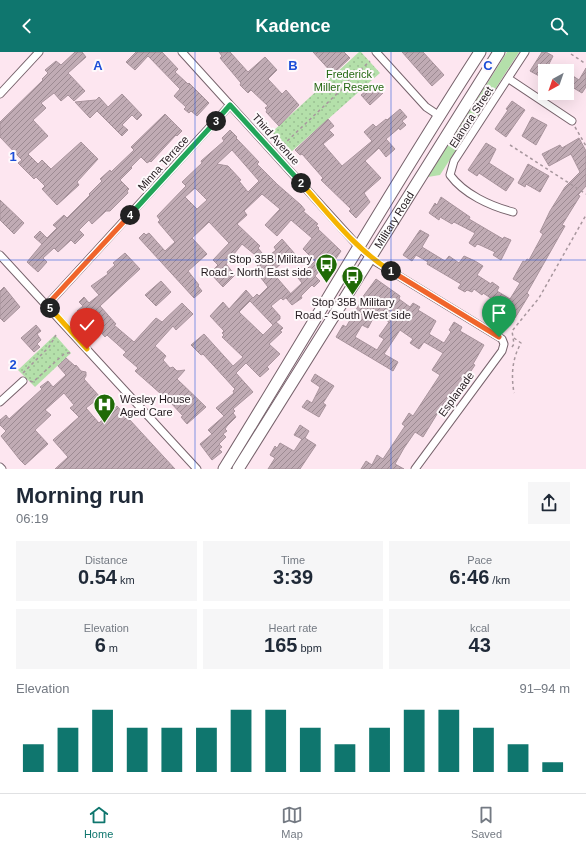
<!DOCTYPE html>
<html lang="en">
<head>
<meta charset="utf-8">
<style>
  :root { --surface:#fff; --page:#f6f6f7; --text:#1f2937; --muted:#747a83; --line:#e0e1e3; --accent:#0f766e }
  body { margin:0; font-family:Arial,sans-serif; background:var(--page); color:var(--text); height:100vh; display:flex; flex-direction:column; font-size:15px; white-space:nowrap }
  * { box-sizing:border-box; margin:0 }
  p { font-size:13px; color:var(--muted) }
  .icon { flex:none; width:22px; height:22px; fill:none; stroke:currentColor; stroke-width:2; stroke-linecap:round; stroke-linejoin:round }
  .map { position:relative; height:417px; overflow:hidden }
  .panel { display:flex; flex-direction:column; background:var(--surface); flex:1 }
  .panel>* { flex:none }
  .needle { width:26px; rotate:220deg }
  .tools { position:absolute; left:538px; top:12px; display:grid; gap:8px }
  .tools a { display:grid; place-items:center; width:36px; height:36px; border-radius:0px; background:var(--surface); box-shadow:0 4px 16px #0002; font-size:20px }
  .pin { position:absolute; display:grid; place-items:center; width:34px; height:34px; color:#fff; margin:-41px -17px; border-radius:50% 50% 50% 0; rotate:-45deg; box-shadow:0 0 4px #0007 }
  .pin .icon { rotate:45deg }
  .km { position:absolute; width:20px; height:20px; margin:-10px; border-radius:50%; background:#222; color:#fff; font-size:11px; line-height:20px; text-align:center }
  .round { display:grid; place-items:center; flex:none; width:42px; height:42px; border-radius:0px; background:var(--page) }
  .headline { display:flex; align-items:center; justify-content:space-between; height:68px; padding:0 16px }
  h1 { font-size:22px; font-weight:600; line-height:30px }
  .figures { display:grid; grid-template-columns:repeat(3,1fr); gap:6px; height:68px; padding:4px 16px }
  .figures div { display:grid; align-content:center; border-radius:0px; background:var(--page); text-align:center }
  .figures b { font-size:20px; font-weight:600 }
  .figures small { font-size:11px; font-weight:400 }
  .figures p { font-size:11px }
  .chart { height:112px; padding:8px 16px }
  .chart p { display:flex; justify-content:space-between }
  .chart svg { width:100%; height:72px; margin-top:4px; stroke:var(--accent); stroke-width:6 }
  header { display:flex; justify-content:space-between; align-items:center; height:52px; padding:0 16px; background:var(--accent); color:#fff; font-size:18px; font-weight:600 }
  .menu { display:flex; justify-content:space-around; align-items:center; height:56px; border-top:1px solid var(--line); background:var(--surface); font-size:11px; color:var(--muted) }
  .menu a { display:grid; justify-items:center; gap:2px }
  .menu .active { color:var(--accent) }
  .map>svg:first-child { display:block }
  .grass { fill:#b4e0aa }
  .park { fill:url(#park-dots) }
  .building { fill:url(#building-hatch); stroke:#a8939c; fill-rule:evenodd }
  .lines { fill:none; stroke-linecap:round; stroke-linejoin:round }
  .street-casing { stroke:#76626b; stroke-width:9 }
  .secondary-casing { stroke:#76626b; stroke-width:13 }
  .path { stroke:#a7969d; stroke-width:1.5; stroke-dasharray:3 3; stroke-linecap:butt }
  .street { stroke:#fff; stroke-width:7 }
  .secondary { stroke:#fff; stroke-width:11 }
  .split-1-casing { stroke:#fff; stroke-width:8 }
  .split-2-casing { stroke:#fff; stroke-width:8 }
  .split-3-casing { stroke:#fff; stroke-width:8 }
  .split-4-casing { stroke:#fff; stroke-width:8 }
  .split-5-casing { stroke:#fff; stroke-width:8 }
  .split-6-casing { stroke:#fff; stroke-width:8 }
  .split-1 { stroke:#f0652b; stroke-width:5 }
  .split-2 { stroke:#f5b400; stroke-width:5 }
  .split-3 { stroke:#22a559; stroke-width:5 }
  .split-4 { stroke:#22a559; stroke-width:5 }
  .split-5 { stroke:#f0652b; stroke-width:5 }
  .split-6 { stroke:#f5b400; stroke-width:5 }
  .grid { fill:none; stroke:#1d4ed8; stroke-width:1; stroke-opacity:0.55 }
  .labels { text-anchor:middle; stroke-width:4; stroke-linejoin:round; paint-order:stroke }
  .park-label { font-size:11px; fill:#246811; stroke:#fef9fb }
  .street-label { font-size:11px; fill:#231b1f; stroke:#fef9fb }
  .poi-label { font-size:11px; fill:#231b1f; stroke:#fef9fb; text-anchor:end }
  .grid-label { font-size:13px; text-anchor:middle; font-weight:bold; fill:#1d4ed8; stroke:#fef9fb; stroke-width:4; stroke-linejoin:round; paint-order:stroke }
</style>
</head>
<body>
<header><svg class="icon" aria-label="back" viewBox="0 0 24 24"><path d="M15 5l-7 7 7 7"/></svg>Kadence<svg class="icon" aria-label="search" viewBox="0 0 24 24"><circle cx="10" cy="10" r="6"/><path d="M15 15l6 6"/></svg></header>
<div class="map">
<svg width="586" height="417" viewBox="0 0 586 417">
  <defs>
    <pattern id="park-dots" width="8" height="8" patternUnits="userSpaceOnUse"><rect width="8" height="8" fill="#b4e0aa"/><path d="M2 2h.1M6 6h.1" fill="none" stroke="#9ac092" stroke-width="1.8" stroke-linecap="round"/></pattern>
    <pattern id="building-hatch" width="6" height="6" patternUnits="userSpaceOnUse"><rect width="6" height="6" fill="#c0abb4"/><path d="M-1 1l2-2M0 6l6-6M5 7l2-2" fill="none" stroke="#9c8a92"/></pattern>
  </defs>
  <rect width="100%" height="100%" fill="#fde6f0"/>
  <path class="grass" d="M507,0H519L440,123L428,125Z"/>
  <path class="park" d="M359,0H361L380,21L291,100L272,80Z
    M55,283L71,301L35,335L18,318Z"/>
  <path class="building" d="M75,0H82L86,5L68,21L85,39L74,49L68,43L61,49L54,41L41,51L46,56L33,68L48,84L28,102L38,112L42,108L51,117L81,90L98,107L77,130L79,133L57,153L42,137L45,134L36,125L34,127L18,111L22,108L0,85V70L43,28L42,27L48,21L45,18L56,9L61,13Z
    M136,0H162L178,17L175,20L188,32L189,31L209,51L197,64L191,59L189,61L184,57L186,55L174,44L180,37L148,4L135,18L126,10Z
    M219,0H230L248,20L265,5L277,18L268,27L282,42L286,38L299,53L279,74L266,60L267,58L265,56L268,54L251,38L248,41L240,33L241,31L220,6L222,4Z
    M313,0H344L350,6L333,22Z
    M402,0H423L444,23L432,34Z
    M542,0H546L553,4L549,12L559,19H545L541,25L530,19Z
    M586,16V35L582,41L567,32V20L579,28Z
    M376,34L383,41L370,53L361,43L369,37L371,39Z
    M122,42L142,63L137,68L132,63L122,73L128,78L122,84L97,59L90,66L75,50L96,48L99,45L108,55Z
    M512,49L525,58L506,85L495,77L508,58L506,57Z
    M400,57L407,65L402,69L406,73L400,78L399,76L386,87L395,97L386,105L379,96L365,109L381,126L364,141L370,150L356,166L349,159L351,157L321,128L323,126L302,102L300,103L295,98L328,67L334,74L329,78L334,83L323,92L342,114L372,89L364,80L373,72L376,75L386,67L387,68Z
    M165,62L182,79L177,84L176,83L151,110L150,109L147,111L141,105L131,115L132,116L120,128L129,137L127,139L128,141L110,159H106L92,172L89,168L79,178L84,183L75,192L71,188L58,200L54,196L43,206L47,210L38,220L27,210L42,192L34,185L40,179L47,186L57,176L53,173L64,163L67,166L90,143L89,142L102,129L100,127L110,118L111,120L134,98L131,95Z
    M532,65L547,73L536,93L522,84Z
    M230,78L237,85L236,86L259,110L257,112L278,133L301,153L305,158L303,159L318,172L316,173L319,176L318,177L341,199L331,214L326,211L315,224L320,229L314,235L312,233L301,244L302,246L292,253L286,246L302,231L298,226L315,209L303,197L312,186L291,168L277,184L265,173L280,157L262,142L244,159L247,163L237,172L260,194L258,196L266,206L276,198L274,195L282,187L295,202L285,208L272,220L291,242L283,248L281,246L271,254L280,264V267L276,270L283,276L280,279L282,280L269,292L280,302L267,315L269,317L260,325L246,311L236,321L253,340L233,357L235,359L233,361L236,365L227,374L225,377L227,379L223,382L226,385L219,392L222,395L219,397L222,400L212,408L200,392L212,382L208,378L224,364L216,356L234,341L233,339L235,337L203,302L201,303L191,293L204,282L233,314L243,305L222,285L224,283L222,281L224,279L210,264L223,250L229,257L246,238L253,246L257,242L259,244L268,235L261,226L264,221L257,214L261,208L242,192L226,212L235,223L223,235L210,221L218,213L213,208L229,191L209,170L192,186L207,202L188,219L199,233L198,234L202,239L194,246L139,186L144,181L146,183L149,181L165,199L175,190L158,170L160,168L157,164L186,134L182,130L202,111L201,109L224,89L222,86ZM232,98L259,129L248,140L239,129L241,128L228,114L217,112ZM195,136L207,148L197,157L185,145ZM250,249L273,273L274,272L263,283L239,260Z
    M579,86L586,99V134L578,143L580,144L562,173L565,174L527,241L529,243L515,266L504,258L506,256L483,241L482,243L474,237L472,240L467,238L465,240L458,236L461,232L427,212L428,210L416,203L412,209L403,203L420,178L429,183L422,195L445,209L449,204L459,211L464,204L475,209L483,214L477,223L491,232L492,230L499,235L497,239L510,247L520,231L513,227L523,209L525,210L527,207L529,208L543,182L540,180L550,159L565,135L580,120L571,102L549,114L542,102L560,93L562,96Z
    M486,91L496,97L489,111L514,127L506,139L479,121L477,124L468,118Z
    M528,112L549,124L540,140L526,132L525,135L518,131Z
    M441,145L470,165L469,167L503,187L504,185L511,188L501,208L493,203L495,200L480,193L477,192L475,195L469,191L475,181L454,170L452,172L440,165L439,168L429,161L435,151L437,153Z
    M0,148L24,171L14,182L0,168Z
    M125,201L140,217L100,254L116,272L114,273L134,290L156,266L162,270L182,251L193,262L176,278L173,274L155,294L166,304L163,308L170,316L173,315L177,319L185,318L177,327L206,355L187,372L181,365L183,364L170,350L135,319L138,316L123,303L126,300L107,283L105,285L99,278L97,280L77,259L83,254L79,250L84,245L89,251L99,243L91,234L108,222L107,220L115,213L113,211Z
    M376,227L400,244L399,247L410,255L413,251L420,255L418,258L436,269L429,282L444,291L451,280L449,278L454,270L462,275L460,279L484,293L473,312L475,313L469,322L471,323L464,335L454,348L450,345L446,350L445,349L423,385L415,380L404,396L395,412L404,417H361L366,409L372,413L377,403L383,407L405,374L402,372L409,361L413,364L440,323L432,318L443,301L424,290L419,297L410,291L413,287L400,278L384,302L398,310L393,319L336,285L343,273L346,275L360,251L359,250ZM376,261L389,270L379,284L384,287L377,298L355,285L362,273L368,276Z
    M161,229L171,240L156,254L145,243Z
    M4,235L20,255L4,270L0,266V239Z
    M36,273L41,279L37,282L41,288L37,292L40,295L34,300L21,286Z
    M66,306L75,314L76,313L81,319L86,320V324L84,327L100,345L86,356L99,371L117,354L175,417H55L68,405L53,388L79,365L70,356L74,353L64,341L45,358L51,363L35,378L48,392L25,413L20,408L1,384L6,379L0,373V368L6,363L9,367L42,337L40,335L48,329L53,335L66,323L58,314Z
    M315,322L334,334L323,351L326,353L319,365L302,355L307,348L312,351L320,335L311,329Z
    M300,373L309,379L305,386L316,393L300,417H268L275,406L270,403L275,394L277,396L280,391L294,399L302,387L294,383Z"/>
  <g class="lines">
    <defs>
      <path id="street" d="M182,0L358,194L376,210L502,287L504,292L502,299L415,417
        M376,0L426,55L438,63
        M509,27L572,69
        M0,42L39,0
        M513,160C490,154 464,142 450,123L454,109L525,0
        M0,203L197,417
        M47,253L230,53
        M0,350L23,329
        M0,415L2,417"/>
      <g id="secondary">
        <path d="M224,417C310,278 391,137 480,0"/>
        <path id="s1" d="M238,417L499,0"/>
      </g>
    </defs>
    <use href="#street" class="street-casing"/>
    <use href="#secondary" class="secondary-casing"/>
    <path class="path" d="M571,2L586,12
      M575,75L586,94
      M283,93L343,36L349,28L370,9
      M510,93L586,142
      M514,286L521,291C512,307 511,323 514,341
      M512,295L514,292L512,279L539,246L586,163
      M23,321L49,295L56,283
      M30,329L33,330L64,302L72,300"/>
    <use href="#street" class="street"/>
    <use href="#secondary" class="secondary"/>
  </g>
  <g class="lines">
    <defs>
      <path id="split-1" d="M391,219L499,285"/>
      <path id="split-2" d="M301,131C329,162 355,197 391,219"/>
      <path id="split-3" d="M216,69L230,53L301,131"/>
      <path id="split-4" d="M130,163L216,69"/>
      <path id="split-5" d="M50,256L47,253L130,163"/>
      <path id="split-6" d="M50,256L87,297"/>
    </defs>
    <use href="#split-1" class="split-1-casing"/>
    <use href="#split-2" class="split-2-casing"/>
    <use href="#split-3" class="split-3-casing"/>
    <use href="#split-4" class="split-4-casing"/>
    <use href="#split-5" class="split-5-casing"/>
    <use href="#split-6" class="split-6-casing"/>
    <use href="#split-1" class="split-1"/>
    <use href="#split-2" class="split-2"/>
    <use href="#split-3" class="split-3"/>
    <use href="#split-4" class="split-4"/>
    <use href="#split-5" class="split-5"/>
    <use href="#split-6" class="split-6"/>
  </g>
  <path class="grid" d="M195,0V417M391,0V417M0,208H586"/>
  <defs>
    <symbol id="bus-pin" viewBox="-11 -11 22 30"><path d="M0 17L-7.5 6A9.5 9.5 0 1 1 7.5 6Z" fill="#206a07" stroke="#fef9fb"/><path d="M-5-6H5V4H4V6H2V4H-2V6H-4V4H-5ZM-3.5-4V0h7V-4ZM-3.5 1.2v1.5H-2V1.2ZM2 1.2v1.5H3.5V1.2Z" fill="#fff"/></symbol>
    <symbol id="hospital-pin" viewBox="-11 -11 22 30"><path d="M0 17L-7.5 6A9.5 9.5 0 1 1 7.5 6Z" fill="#206a07" stroke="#fef9fb"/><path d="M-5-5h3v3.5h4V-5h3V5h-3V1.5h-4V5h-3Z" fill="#fff"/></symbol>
  </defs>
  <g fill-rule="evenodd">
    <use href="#bus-pin" x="314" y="200" width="25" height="34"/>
    <use href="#bus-pin" x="340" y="212" width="25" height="34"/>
    <use href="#hospital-pin" x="92" y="340" width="25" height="34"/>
  </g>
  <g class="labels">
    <g class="park-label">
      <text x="349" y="26">Frederick<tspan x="349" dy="13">Miller Reserve</tspan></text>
    </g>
    <g class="street-label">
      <text transform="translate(471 65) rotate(-57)" y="4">Elanora Street</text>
      <text transform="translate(276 87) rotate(48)" y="4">Third Avenue</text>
      <text transform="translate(163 111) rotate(-48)" y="4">Minna Terrace</text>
      <text dy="4" stroke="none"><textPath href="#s1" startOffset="294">Military Road</textPath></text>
      <text transform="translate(456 342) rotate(-54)" y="4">Esplanade</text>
    </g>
    <g class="poi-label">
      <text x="312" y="211">Stop 35B Military<tspan x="312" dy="13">Road - North East side</tspan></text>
      <text x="353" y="254" text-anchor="middle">Stop 35B Military<tspan x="353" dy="13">Road - South West side</tspan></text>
      <text x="120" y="351" text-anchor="start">Wesley House<tspan x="120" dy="13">Aged Care</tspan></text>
    </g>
  </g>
  <g class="grid-label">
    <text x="98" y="18">A</text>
    <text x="293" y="18">B</text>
    <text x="488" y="18">C</text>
    <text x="13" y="109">1</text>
    <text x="13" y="317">2</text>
  </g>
</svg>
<div class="tools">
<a><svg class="needle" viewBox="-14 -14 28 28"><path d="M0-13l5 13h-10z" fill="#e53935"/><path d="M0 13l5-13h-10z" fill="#747a83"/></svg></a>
</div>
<div class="pin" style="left:499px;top:285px;background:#1e9e55"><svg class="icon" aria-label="arrive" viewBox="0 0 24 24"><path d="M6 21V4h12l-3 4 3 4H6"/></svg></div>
<div class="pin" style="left:87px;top:297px;background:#d93025"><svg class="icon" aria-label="check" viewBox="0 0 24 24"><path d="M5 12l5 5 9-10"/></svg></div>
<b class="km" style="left:391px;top:219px">1</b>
<b class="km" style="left:301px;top:131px">2</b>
<b class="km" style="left:216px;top:69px">3</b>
<b class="km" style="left:130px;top:163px">4</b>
<b class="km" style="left:50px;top:256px">5</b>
</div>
<section class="panel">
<div class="headline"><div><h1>Morning run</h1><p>06:19</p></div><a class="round"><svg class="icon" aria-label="share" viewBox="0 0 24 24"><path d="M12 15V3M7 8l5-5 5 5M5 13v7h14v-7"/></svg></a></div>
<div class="figures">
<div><p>Distance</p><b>0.54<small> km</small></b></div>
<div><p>Time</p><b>3:39</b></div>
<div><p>Pace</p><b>6:46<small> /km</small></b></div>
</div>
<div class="figures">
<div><p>Elevation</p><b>6<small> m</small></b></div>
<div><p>Heart rate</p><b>165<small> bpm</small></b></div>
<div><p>kcal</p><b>43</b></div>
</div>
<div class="chart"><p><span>Elevation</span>91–94 m</p>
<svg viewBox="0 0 160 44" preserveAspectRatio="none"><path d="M5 44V27M15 44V17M25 44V6M35 44V17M45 44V17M55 44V17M65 44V6M75 44V6M85 44V17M95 44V27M105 44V17M115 44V6M125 44V6M135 44V17M145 44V27M155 44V38"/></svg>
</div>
</section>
<nav class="menu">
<a class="active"><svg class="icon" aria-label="home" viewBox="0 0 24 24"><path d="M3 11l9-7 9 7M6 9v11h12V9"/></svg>Home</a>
<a><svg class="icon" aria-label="map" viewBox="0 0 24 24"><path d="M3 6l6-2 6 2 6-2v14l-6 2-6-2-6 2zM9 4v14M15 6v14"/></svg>Map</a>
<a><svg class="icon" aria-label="saved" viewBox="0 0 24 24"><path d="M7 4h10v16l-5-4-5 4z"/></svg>Saved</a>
</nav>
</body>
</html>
